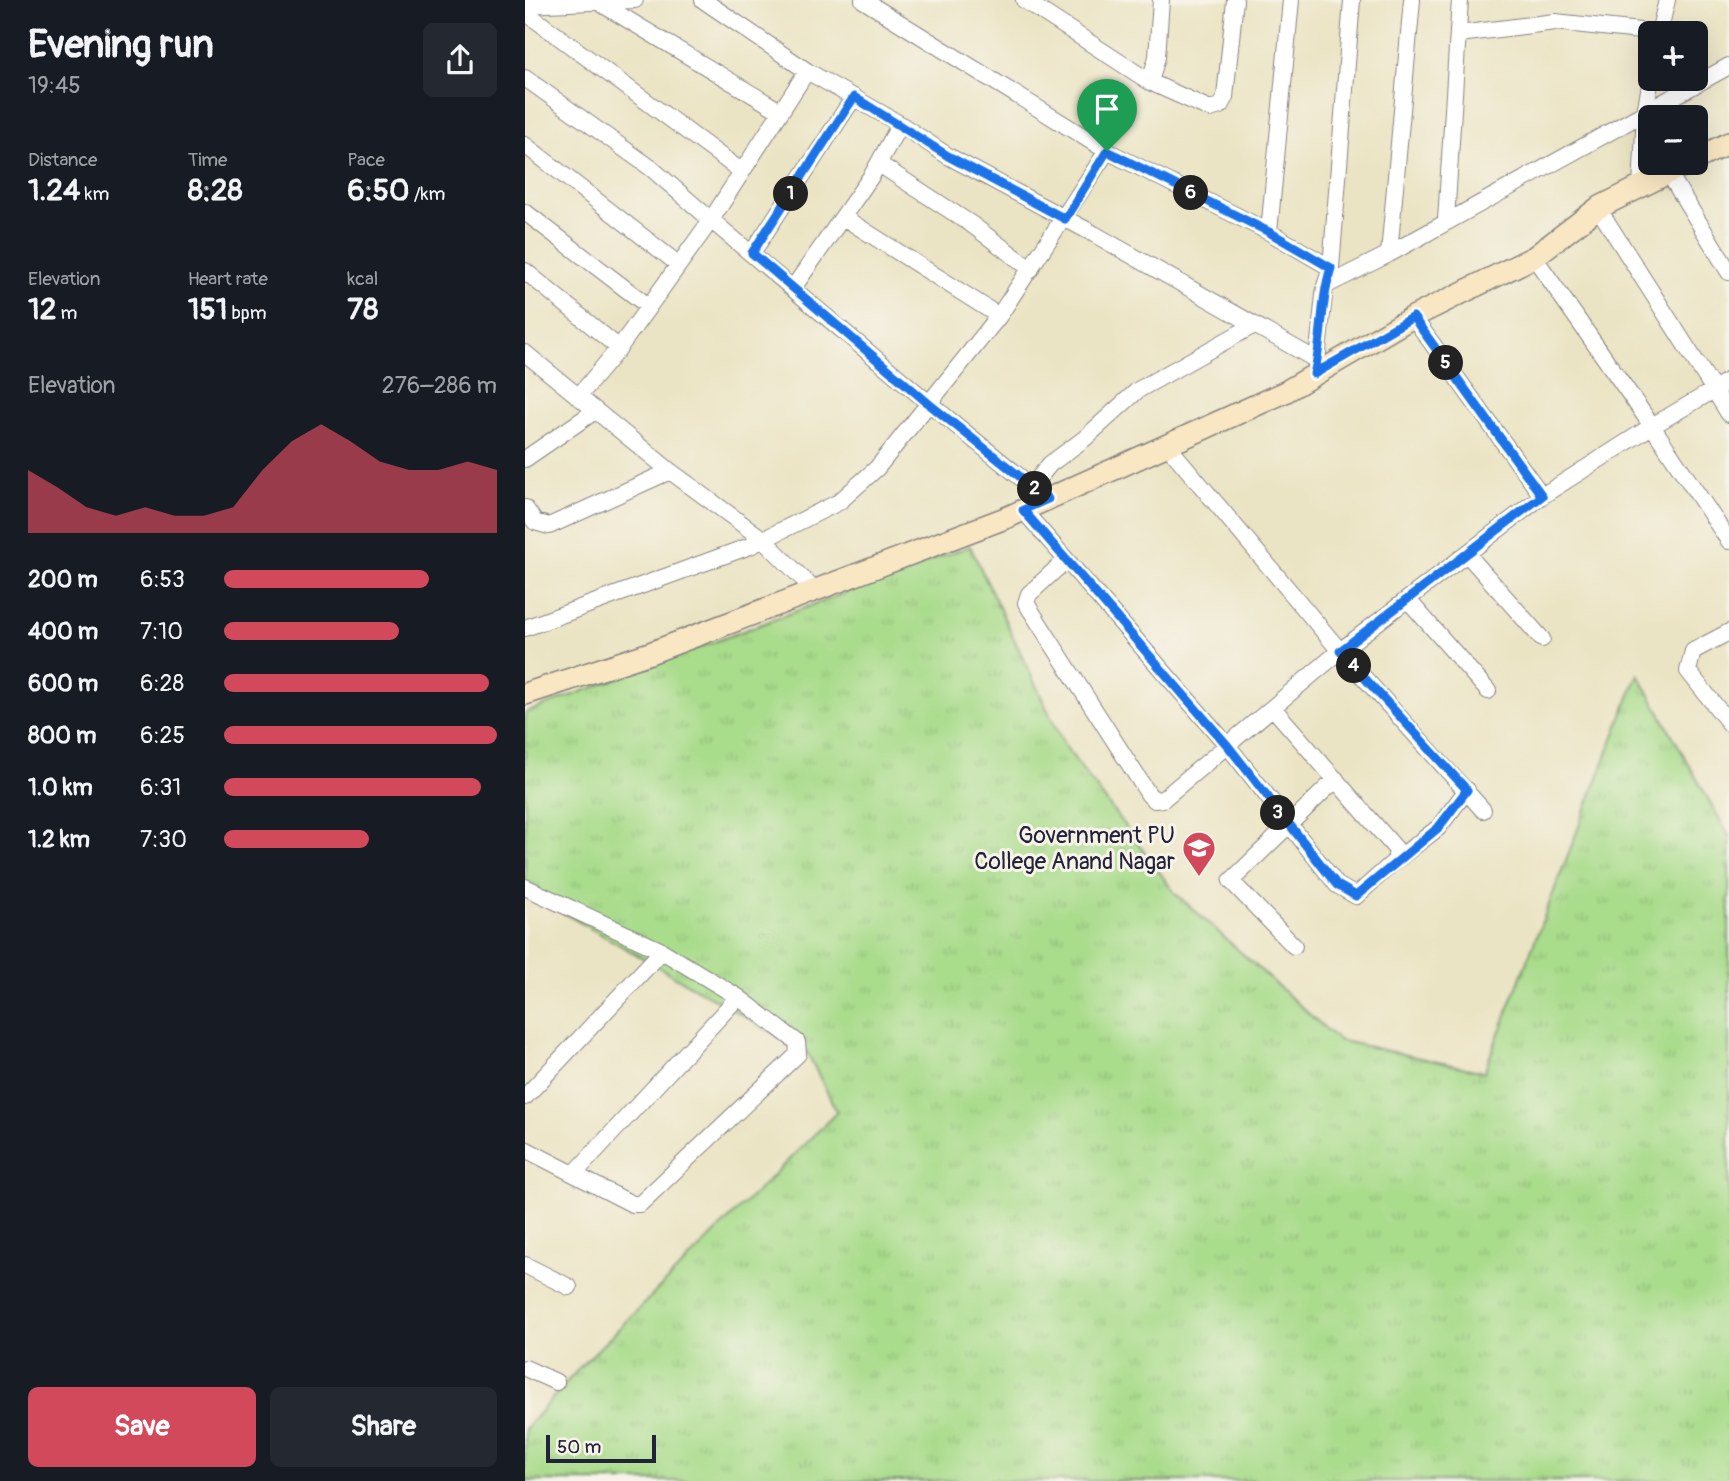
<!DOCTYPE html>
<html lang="en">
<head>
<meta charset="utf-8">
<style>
  :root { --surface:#171b24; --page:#242831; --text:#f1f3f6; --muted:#9ea1a6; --accent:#d1495b }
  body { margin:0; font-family:Pangolin,sans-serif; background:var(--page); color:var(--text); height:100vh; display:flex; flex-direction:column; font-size:26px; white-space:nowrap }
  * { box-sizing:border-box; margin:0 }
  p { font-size:23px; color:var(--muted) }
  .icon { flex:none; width:38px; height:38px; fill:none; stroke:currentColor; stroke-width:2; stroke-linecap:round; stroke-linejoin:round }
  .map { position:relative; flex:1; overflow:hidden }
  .details { display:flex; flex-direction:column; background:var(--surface); width:525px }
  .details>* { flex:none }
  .tools { position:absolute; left:1113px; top:21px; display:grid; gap:14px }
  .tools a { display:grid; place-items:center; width:70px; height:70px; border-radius:10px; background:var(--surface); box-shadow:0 7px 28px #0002; font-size:35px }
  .scale { position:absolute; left:21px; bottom:18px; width:110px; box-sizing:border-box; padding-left:7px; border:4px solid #22223b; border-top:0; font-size:19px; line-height:24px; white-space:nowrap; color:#22223b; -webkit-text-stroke:5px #f7f3e8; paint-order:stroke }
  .pin { position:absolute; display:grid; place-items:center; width:60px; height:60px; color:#fff; margin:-72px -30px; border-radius:50% 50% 50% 0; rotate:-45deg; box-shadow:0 0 7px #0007 }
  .pin .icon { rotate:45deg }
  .km { position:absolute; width:35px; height:35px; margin:-18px; border-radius:50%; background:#222; color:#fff; font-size:19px; line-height:35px; text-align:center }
  .round { display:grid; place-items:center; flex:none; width:74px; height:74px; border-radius:10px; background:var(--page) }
  .head { display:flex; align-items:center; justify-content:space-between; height:119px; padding:0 28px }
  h1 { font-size:38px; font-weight:800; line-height:52px }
  .figures { display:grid; grid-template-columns:repeat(3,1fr); gap:10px; height:119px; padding:7px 28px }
  .figures div { display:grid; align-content:center }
  .figures b { font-size:30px; font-weight:800 }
  .figures small { font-size:19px; font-weight:400 }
  .figures p { font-size:19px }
  .chart { height:196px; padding:14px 28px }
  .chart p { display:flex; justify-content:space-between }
  .chart svg { width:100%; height:126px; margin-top:7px; fill:var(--accent); opacity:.7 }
  .primary-button { display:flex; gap:14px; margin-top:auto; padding:14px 28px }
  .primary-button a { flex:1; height:80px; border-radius:10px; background:var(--accent); color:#fff; font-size:28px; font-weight:800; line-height:80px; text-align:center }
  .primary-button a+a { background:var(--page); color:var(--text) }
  ul { padding:0 28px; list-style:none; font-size:23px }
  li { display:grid; grid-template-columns:112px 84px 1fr; align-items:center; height:52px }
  li i { height:18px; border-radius:9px; background:var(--accent) }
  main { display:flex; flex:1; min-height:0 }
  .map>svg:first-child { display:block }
  .grass { fill:url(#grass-tufts); stroke:#667f63; stroke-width:2 }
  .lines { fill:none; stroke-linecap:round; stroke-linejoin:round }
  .street-casing { stroke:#868380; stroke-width:18 }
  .secondary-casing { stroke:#868380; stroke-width:24 }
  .street { stroke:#fff; stroke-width:16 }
  .secondary { stroke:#f9e7c3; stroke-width:21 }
  .route-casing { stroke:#fff; stroke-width:14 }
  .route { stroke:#1a73e8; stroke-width:9 }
  .labels { text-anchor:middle; stroke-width:6; stroke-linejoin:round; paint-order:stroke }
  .poi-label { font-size:23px; fill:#22223b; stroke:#f7f3e8; text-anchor:end }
</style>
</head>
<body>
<main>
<section class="details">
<div class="head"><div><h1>Evening run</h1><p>19:45</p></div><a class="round"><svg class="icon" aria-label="share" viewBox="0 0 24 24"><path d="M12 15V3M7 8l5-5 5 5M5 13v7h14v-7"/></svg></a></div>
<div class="figures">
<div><p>Distance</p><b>1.24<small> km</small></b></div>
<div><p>Time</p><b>8:28</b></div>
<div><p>Pace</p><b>6:50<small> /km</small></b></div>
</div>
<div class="figures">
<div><p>Elevation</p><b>12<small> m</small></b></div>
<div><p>Heart rate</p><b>151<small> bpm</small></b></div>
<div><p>kcal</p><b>78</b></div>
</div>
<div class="chart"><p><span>Elevation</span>276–286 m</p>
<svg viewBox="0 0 160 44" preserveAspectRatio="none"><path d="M0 44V22L10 28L20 35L30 38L40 35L50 38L60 38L70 35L80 22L90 12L100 6L110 12L120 19L130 22L140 22L150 19L160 22V44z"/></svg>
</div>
<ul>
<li><b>200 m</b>6:53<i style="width:75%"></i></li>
<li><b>400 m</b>7:10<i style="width:64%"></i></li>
<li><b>600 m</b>6:28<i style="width:97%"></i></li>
<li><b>800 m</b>6:25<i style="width:100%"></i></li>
<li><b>1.0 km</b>6:31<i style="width:94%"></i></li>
<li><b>1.2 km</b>7:30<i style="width:53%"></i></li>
</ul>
<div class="primary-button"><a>Save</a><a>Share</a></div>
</section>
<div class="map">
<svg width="1204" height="1481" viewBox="0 0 1204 1481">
  <defs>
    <pattern id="grass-tufts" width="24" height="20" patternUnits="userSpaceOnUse" patternTransform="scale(1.75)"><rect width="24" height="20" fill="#a9dc8b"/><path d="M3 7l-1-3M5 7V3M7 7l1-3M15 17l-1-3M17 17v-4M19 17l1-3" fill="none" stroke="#91bc79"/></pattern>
  </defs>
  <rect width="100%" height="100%" fill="#f7f3e8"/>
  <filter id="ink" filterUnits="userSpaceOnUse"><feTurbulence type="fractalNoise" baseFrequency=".0143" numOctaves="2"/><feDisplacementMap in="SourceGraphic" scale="14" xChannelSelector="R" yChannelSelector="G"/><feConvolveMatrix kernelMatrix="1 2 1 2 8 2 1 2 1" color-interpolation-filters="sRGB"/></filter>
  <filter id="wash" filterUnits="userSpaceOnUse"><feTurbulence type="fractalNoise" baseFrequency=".00686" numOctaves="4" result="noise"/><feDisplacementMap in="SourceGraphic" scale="28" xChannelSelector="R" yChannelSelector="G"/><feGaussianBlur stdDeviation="1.57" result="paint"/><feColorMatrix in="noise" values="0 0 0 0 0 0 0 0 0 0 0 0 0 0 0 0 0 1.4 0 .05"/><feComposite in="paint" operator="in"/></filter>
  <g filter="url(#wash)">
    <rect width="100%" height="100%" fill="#ebe4c4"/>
    <path class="grass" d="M445,546L539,745L650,893L813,1040L959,1072L1113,674L1204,836V1481H0V1429L57,1365L312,1112L282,1052L0,891V713Z"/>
  </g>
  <g filter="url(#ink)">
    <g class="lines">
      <defs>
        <path id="street" d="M178,0L282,71
          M338,0L582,151L744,232L806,268
          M499,0L625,82L685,109L695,106L700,97L710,0
          M75,3L255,111
          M0,5L110,0
          M0,12L216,171
          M934,34L1030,22L1134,33L1142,0
          M0,78L126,168L186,220L94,348L53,397
          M625,82L632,57L636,0
          M0,145L153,264
          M354,164L446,224L506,269
          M1143,172L1204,272
          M1116,186L1120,112L1126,79
          M1073,208L1189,390L1204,380
          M0,212L123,306
          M318,217L474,316
          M921,220L935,0
          M744,232L766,0
          M227,253L329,97
          M864,254L887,0
          M0,271L94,348
          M800,286L864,254L1204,66
          M268,288L347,175L375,124
          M888,317L1017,496
          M0,353L145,471L239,540L289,590
          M791,369L800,286L806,268L827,0
          M1204,414L1189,390L1127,426L1204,541
          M642,445L815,651L958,810
          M0,459L70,411
          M507,486L525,464L559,439L613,390L729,325
          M522,499L405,404L186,220L282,71L375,124L423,156L569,234L793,361
          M0,508L10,522L24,526L145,471
          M498,510L703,746L812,885L831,896L871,860V849L748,708
          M942,554L1017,639
          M541,560L504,594L501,603L624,795L630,800L638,799L815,651L1017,496L1127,426L1009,257
          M884,601L963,691
          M0,628L225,546L314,502L352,468L474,316L582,151
          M1204,632L1168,651L1163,671L1204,723
          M871,860L913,828L942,790
          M0,887L137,951L213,997L272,1042L273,1054L115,1204H107L0,1149
          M769,946L706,881L811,779
          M0,1097L137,951
          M49,1174L213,997
          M0,1265L44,1287
          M0,1368L31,1382"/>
        <path id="secondary" d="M1171,159L1204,143
          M0,694L125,653L483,517L760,392L888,317L1009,257L1073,208L1163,163"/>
      </defs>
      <use href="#street" class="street-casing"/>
      <use href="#secondary" class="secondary-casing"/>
      <use href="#street" class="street"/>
      <use href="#secondary" class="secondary"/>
    </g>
  </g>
  <g class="lines" filter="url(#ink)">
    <defs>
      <path id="route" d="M329,97L423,156L540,219L582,151L744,232L806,268C795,302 798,339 789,374L888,317L1017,496L815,651L942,790L913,828L831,896L812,885L703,746L498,510L523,499L404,404L227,253Z"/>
    </defs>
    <use href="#route" class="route-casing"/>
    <use href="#route" class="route"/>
  </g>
  <defs>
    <symbol id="university-pin" viewBox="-11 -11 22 30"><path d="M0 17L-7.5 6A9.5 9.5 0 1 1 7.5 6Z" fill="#d1495b" stroke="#f7f3e8"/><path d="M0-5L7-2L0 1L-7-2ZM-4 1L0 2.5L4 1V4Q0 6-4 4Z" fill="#fff"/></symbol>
  </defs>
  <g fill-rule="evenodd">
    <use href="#university-pin" x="655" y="829" width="38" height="52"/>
  </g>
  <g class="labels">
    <g class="poi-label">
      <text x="650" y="843">Government PU<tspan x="650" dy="26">College Anand Nagar</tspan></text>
    </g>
  </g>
</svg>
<div class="tools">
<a>+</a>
<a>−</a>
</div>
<div class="scale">50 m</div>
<div class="pin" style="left:582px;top:151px;background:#1e9e55"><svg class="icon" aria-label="arrive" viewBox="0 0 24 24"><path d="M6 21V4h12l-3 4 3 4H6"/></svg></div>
<b class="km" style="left:266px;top:194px">1</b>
<b class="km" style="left:510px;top:489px">2</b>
<b class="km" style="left:753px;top:813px">3</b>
<b class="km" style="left:829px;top:666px">4</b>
<b class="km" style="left:921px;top:363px">5</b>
<b class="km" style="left:666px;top:193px">6</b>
</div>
</main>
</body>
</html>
